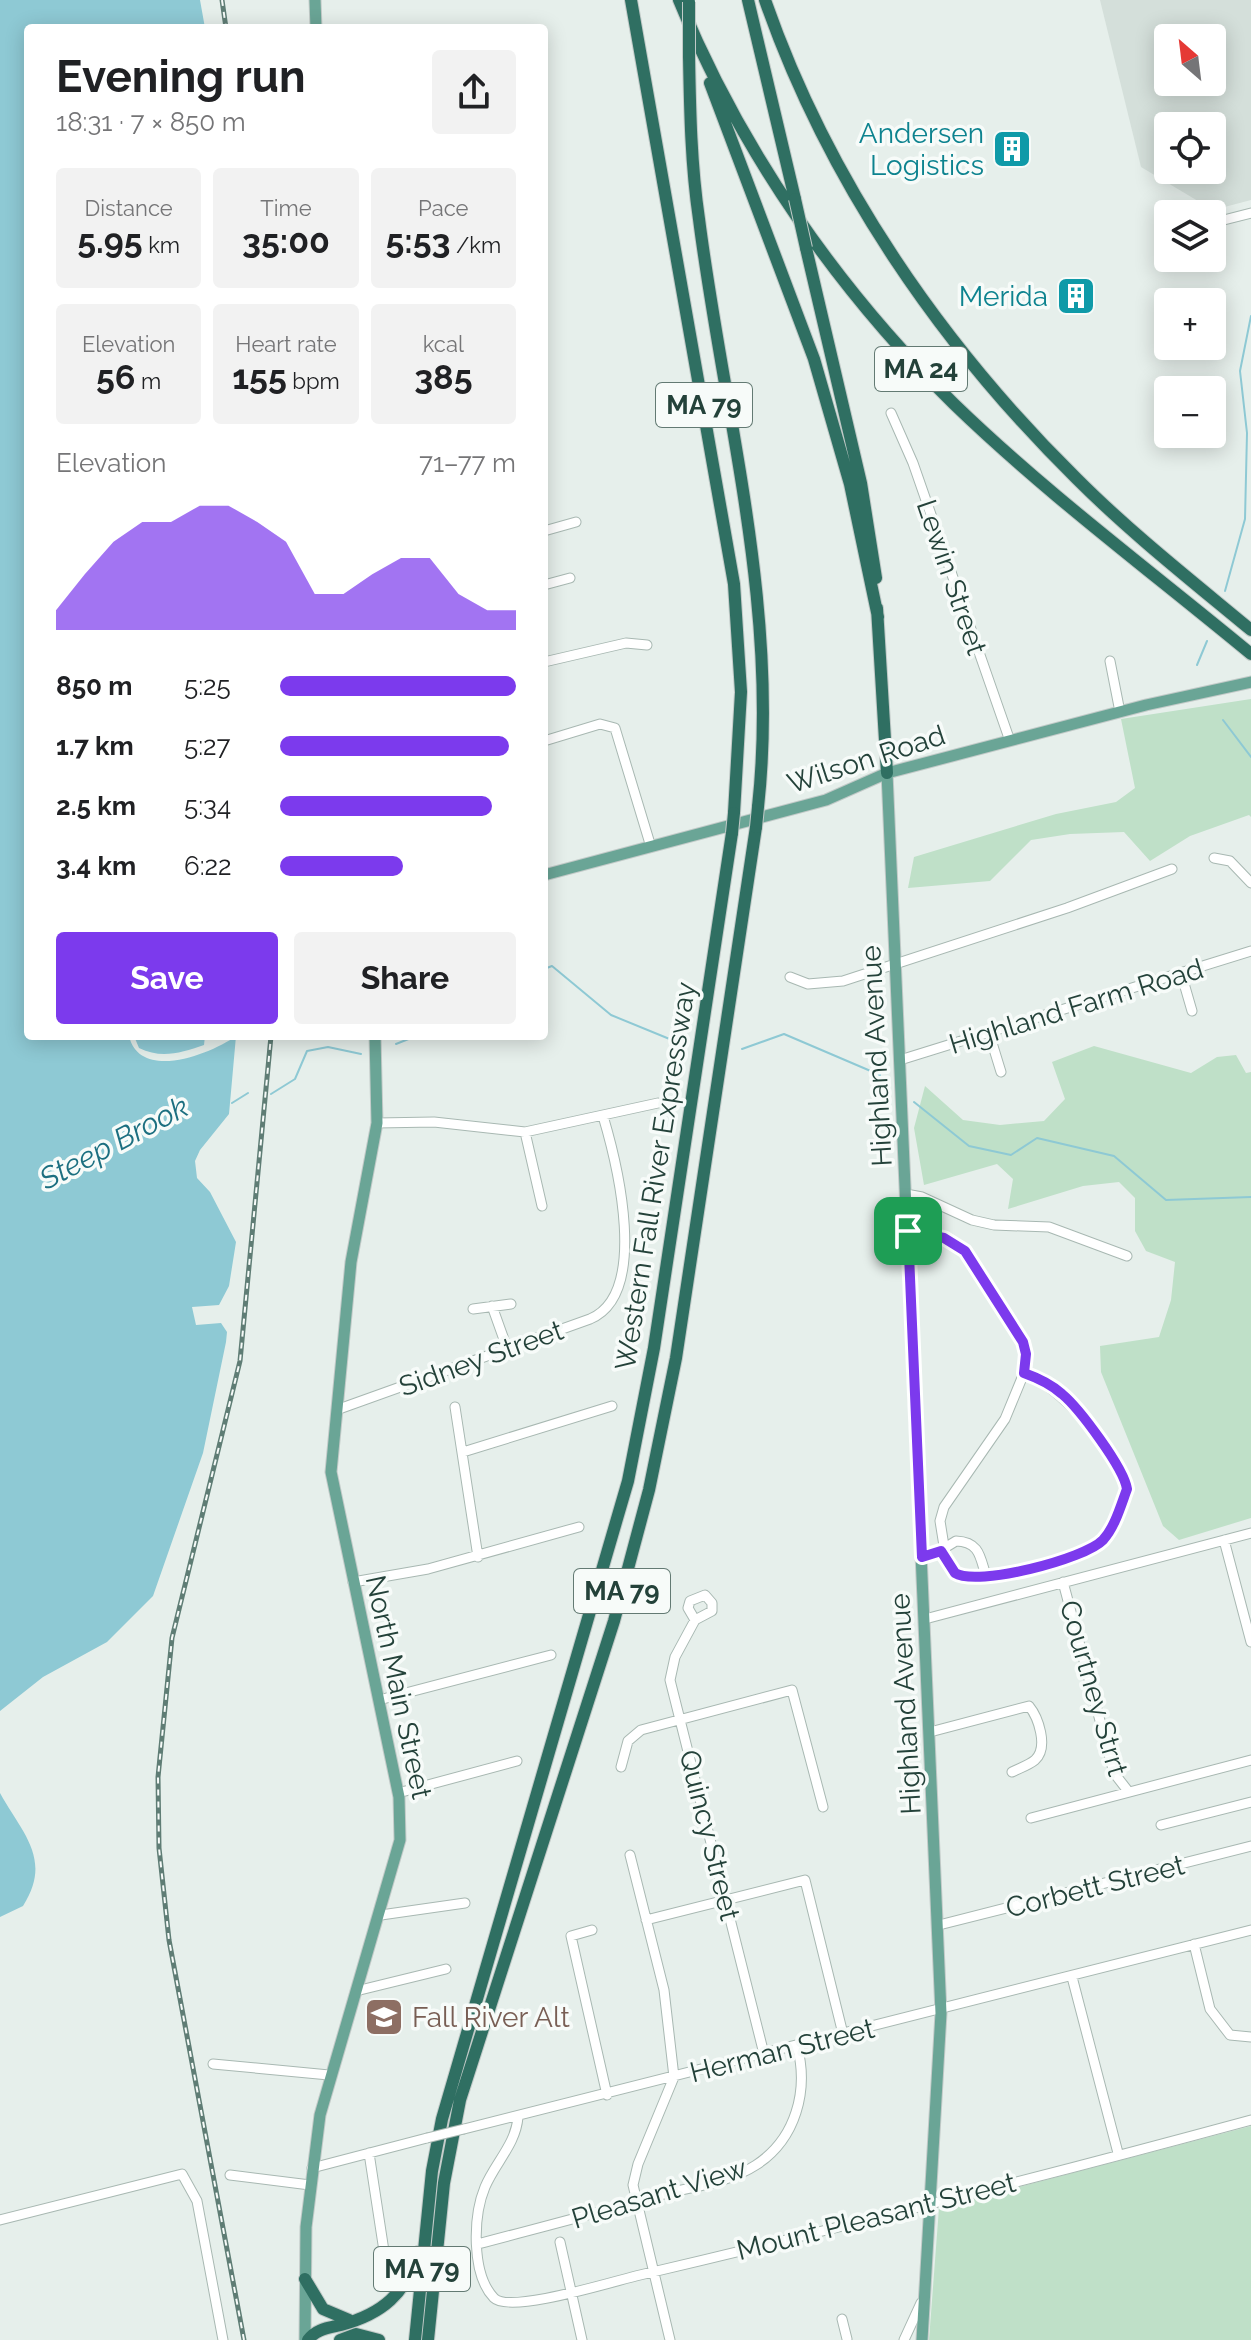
<!DOCTYPE html>
<html lang="en">
<head>
<meta charset="utf-8">
<style>
  :root { --surface:#fff; --page:#f2f2f2; --text:#202124; --muted:#757577; --accent:#7c3aed }
  body { margin:0; font-family:Raleway,sans-serif; background:var(--page); color:var(--text); height:100vh; display:flex; flex-direction:column; font-size:30px; white-space:nowrap }
  * { box-sizing:border-box; margin:0 }
  p { font-size:26px; color:var(--muted) }
  .icon { flex:none; width:44px; height:44px; fill:none; stroke:currentColor; stroke-width:2; stroke-linecap:round; stroke-linejoin:round }
  .map { position:relative; flex:1; overflow:hidden }
  .side { position:absolute; left:24px; top:24px; width:524px; height:1016px; display:flex; flex-direction:column; background:var(--surface); border-radius:8px; box-shadow:0 4px 20px #0003 }
  .side>* { flex:none }
  .needle { width:52px; rotate:332deg }
  .controls { position:absolute; left:1154px; top:24px; display:grid; gap:16px }
  .controls a { display:grid; place-items:center; width:72px; height:72px; border-radius:8px; background:var(--surface); box-shadow:0 4px 20px #0003; font-size:40px }
  .pin { position:absolute; display:grid; place-items:center; width:68px; height:68px; color:#fff; margin:-34px; border-radius:16px; box-shadow:0 4px 12px #0006 }
  .round { display:grid; place-items:center; flex:none; width:84px; height:84px; border-radius:8px; background:var(--page) }
  .headline { display:flex; align-items:center; justify-content:space-between; height:136px; padding:0 32px }
  h1 { font-size:44px; font-weight:700; line-height:60px }
  .figures { display:grid; grid-template-columns:repeat(3,1fr); gap:12px; height:136px; padding:8px 32px }
  .figures div { display:grid; align-content:center; border-radius:8px; background:var(--page); text-align:center }
  .figures b { font-size:34px; font-weight:700 }
  .figures small { font-size:22px; font-weight:400 }
  .figures p { font-size:22px }
  .chart { height:224px; padding:16px 32px }
  .chart p { display:flex; justify-content:space-between }
  .chart svg { width:100%; height:144px; margin-top:8px; fill:var(--accent); opacity:.7 }
  .button { display:flex; gap:16px; margin-top:auto; padding:16px 32px }
  .button a { flex:1; height:92px; border-radius:8px; background:var(--accent); color:#fff; font-size:32px; font-weight:700; line-height:92px; text-align:center }
  .button a+a { background:var(--page); color:var(--text) }
  ul { padding:0 32px; list-style:none; font-size:26px }
  li { display:grid; grid-template-columns:128px 96px 1fr; align-items:center; height:60px }
  li i { height:20px; border-radius:10px; background:var(--accent) }
  .map>svg:first-child { display:block }
  .built { fill:#d4dfda; fill-rule:evenodd }
  .green { fill:#bfe0c8 }
  .water { fill:#8ec9d4 }
  .lines { fill:none; stroke-linecap:round; stroke-linejoin:round }
  .stream { stroke:#8ec9d4; stroke-width:2 }
  .minor-casing { stroke:#a8b8b2; stroke-width:11 }
  .major-casing { stroke:#c2cac8; stroke-width:13 }
  .highway-casing { stroke:#c2cac8; stroke-width:14 }
  .minor { stroke:#fff; stroke-width:9 }
  .major { stroke:#6aa596; stroke-width:11 }
  .highway { stroke:#2f6f62; stroke-width:12 }
  .rail-casing { stroke:#5f7d75; stroke-width:5 }
  .rail { stroke:#f7fbf9; stroke-width:2; stroke-dasharray:6; stroke-linecap:butt }
  .minor-bridge-casing { stroke:#a8b8b2; stroke-width:11; stroke-linecap:butt }
  .highway-bridge-casing { stroke:#c2cac8; stroke-width:14; stroke-linecap:butt }
  .minor-bridge { stroke:#fff; stroke-width:9 }
  .highway-bridge { stroke:#2f6f62; stroke-width:12 }
  .route-casing { stroke:#fff; stroke-width:16 }
  .route { stroke:#7c3aed; stroke-width:10 }
  .labels { text-anchor:middle; stroke-width:7; stroke-linejoin:round; paint-order:stroke }
  .shield { fill:#f7fbf9; stroke:#637a73; stroke-width:2 }
  .shield-label { font-size:26px; font-weight:bold; fill:#24423a }
  .culture-label { font-size:28px; fill:#0d838f; stroke:#f7fbf9; text-anchor:end }
  .street-label { font-size:28px; fill:#24423a; stroke:#f7fbf9 }
  .education-label { font-size:28px; fill:#785e54; stroke:#f7fbf9; text-anchor:start }
  .water-label { font-size:30px; font-style:italic; fill:#1c6f80; stroke:#f7fbf9 }
</style>
</head>
<body>
<div class="map">
<svg width="1251" height="2340" viewBox="0 0 1251 2340">
  <rect width="100%" height="100%" fill="#e6efeb"/>
  <path class="built" d="M1100,0H1251V200L1213,210L1141,167ZM1168,38H1212V82H1168ZM1168,126H1212V170H1168Z"/>
  <path class="green" d="M1251,699V817L1249,815L1190,836L1150,861L1124,832L1070,834L1031,840L990,881L908,888L914,857L1056,814L1116,802L1135,788L1121,719Z
    M1094,1046L1191,1073L1217,1057L1236,1055L1246,1073L1251,1072V1518L1179,1540L1163,1526L1101,1372L1100,1346L1159,1337L1171,1300L1175,1262L1146,1251L1135,1231V1198L1119,1182L1083,1186L1008,1209L1013,1179L997,1164L924,1185L914,1128L925,1086L963,1120L1000,1125L1044,1121L1065,1099L1052,1062Z
    M1251,2126V2340H929L939,2208Z"/>
  <path class="water" d="M0,0H200L205,28H28V1036H129C140,1082 211,1054 236,1036L229,1114L200,1150L195,1161L197,1178L210,1192L236,1242L229,1286L219,1305L192,1307L196,1325L221,1323L227,1332L226,1342L203,1453L153,1596L107,1642L43,1677L0,1711Z
    M134,1036H205L204,1045C181,1053 161,1059 139,1048Z
    M0,1793C22,1833 53,1859 23,1906L0,1917Z"/>
  <g class="lines">
    <path class="stream" d="M1225,591L1245,519L1247,433L1240,371L1251,316
      M1197,665L1207,641
      M1223,720L1251,757
      M544,969L552,966L611,1015L672,1040
      M396,1044L416,1036
      M742,1049L784,1034L880,1075
      M271,1094L295,1079L307,1051L328,1047L361,1054
      M914,1102L969,1146L1011,1155L1037,1138L1114,1156L1166,1200L1251,1197
      M232,1103L248,1093"/>
    <defs>
      <path id="minor" d="M1212,223L1251,213
        M891,413L913,463L1010,741
        M544,531L576,522
        M544,585L570,578
        M1110,661L1120,712
        M544,662L626,643L647,645
        M544,741L600,724L615,728L651,847
        M1214,858L1230,861L1251,883
        M1181,973L1192,1011
        M790,977L808,984L843,981L1067,908L1172,869
        M989,1033L1001,1072
        M900,1060L1251,951
        M377,1123L434,1122L525,1132L658,1103
        M525,1132L542,1206
        M906,1194L922,1197L972,1220L994,1225L1049,1227L1127,1256
        M908,1231L944,1238L968,1254L1024,1344V1373C1063,1388 1111,1446 1127,1486C1124,1503 1115,1529 1101,1542C1086,1556 985,1582 965,1578C952,1575 946,1562 941,1551L922,1557
        M492,1306L507,1348
        M473,1309L511,1304
        M455,1407L478,1557
        M339,1409L590,1319C650,1294 617,1163 603,1116
        M463,1452L612,1406
        M1224,1540L1251,1642
        M944,1546L940,1521L944,1507L1005,1419L1024,1373
        M943,1549L956,1541C980,1542 980,1557 986,1576
        M353,1582L428,1569L579,1527
        M1063,1582L1114,1773L1128,1791
        M925,1619L1251,1533
        M695,1620L712,1611V1603L705,1595L690,1601L688,1608L695,1620L675,1657L670,1680L764,2054
        M379,1700L551,1655
        M930,1732L1029,1706C1038,1717 1049,1747 1035,1760C1029,1765 1020,1768 1012,1772
        M621,1767L628,1741L641,1730L792,1690L823,1807
        M398,1793L517,1761
        M1031,1818L1251,1760
        M1161,1825L1251,1802
        M630,1855L664,1990L674,2077L638,2164L633,2185L670,2340
        M381,1915L465,1903
        M646,1920L805,1880L843,2034
        M939,1925L1251,1846
        M592,1930L571,1936L607,2095
        M1194,1944L1210,2009L1230,2035L1251,2037
        M1072,1977L1118,2153
        M356,1991L446,1969
        M213,2064L329,2075
        M518,2117C516,2144 495,2163 485,2187C473,2216 471,2274 494,2298C510,2314 614,2281 640,2275C844,2227 1048,2175 1251,2120
        M464,2129L1251,1930
        M369,2153L384,2251
        M312,2168L427,2138
        M230,2175L310,2185
        M0,2220L182,2174L197,2201L223,2340
        M560,2242L582,2340
        M478,2244C538,2228 597,2213 656,2196C688,2187 727,2184 756,2165C796,2139 809,2090 797,2046
        M842,2319L847,2339
        M904,2340L921,2303"/>
      <path id="major" d="M315,0L316,28
        M887,773L941,2013L922,2340
        M544,875L826,800L887,773L1146,705L1251,682
        M305,2340L306,2227L320,2115L400,1840L399,1797L331,1472L351,1262L377,1123L375,1036"/>
      <path id="highway" d="M631,0L734,584L741,692L734,813
        M679,0C741,151 838,290 954,404C1047,494 1152,572 1251,654
        M748,0L795,199
        M765,0C828,181 941,345 1077,479C1131,533 1192,581 1251,630
        M689,56C690,111 691,165 699,219C724,415 780,607 758,807
        M710,83L814,359L850,484L878,617
        M806,248L861,483L876,578
        M877,608L887,773
        M305,2279L323,2309L349,2320
        M308,2340C316,2329 328,2328 341,2325C382,2314 406,2294 418,2252
        M340,2340L356,2334L379,2340
        M415,2340L432,2171L442,2119L628,1481L654,1348L732,833
        M428,2340L444,2183L460,2100L614,1621L649,1490L676,1358L756,827"/>
    </defs>
    <use href="#minor" class="minor-casing"/>
    <use href="#major" class="major-casing"/>
    <use href="#highway" class="highway-casing"/>
    <use href="#minor" class="minor"/>
    <use href="#major" class="major"/>
    <use href="#highway" class="highway"/>
    <defs>
      <path id="rail" d="M222,0L226,28
        M244,2340L169,1940L159,1848L158,1777L172,1638L240,1361L271,1036"/>
    </defs>
    <use href="#rail" class="rail-casing"/>
    <use href="#rail" class="rail"/>
    <defs>
      <path id="minor-bridge" d="M427,2138L464,2129"/>
      <path id="highway-bridge" d="M689,2V56
        M795,199L806,248
        M756,827L758,807
        M732,833L734,813"/>
    </defs>
    <use href="#minor-bridge" class="minor-bridge-casing"/>
    <use href="#highway-bridge" class="highway-bridge-casing"/>
    <use href="#minor-bridge" class="minor-bridge"/>
    <use href="#highway-bridge" class="highway-bridge"/>
  </g>
  <g class="lines">
    <defs>
      <path id="route" d="M908,1231L944,1238L965,1251L1023,1342L1026,1354L1024,1373C1038,1378 1051,1384 1062,1394C1079,1408 1124,1468 1127,1489C1121,1505 1115,1527 1103,1540C1085,1559 977,1587 955,1573L941,1551L922,1557Z"/>
    </defs>
    <use href="#route" class="route-casing"/>
    <use href="#route" class="route"/>
  </g>
  <defs>
    <symbol id="building-square" viewBox="-11 -11 22 22"><rect x="-9" y="-9" width="18" height="18" rx="4" fill="#0f9aa8" stroke="#f7fbf9"/><path d="M-4-6H4V6H1V3H-1V6H-4ZM-2.5-4.3h1.7v1.8h-1.7ZM.8-4.3h1.7v1.8H.8ZM-2.5-1h1.7V.8h-1.7ZM.8-1h1.7V.8H.8Z" fill="#fff"/></symbol>
    <symbol id="school-square" viewBox="-11 -11 22 22"><rect x="-9" y="-9" width="18" height="18" rx="4" fill="#8d6e63" stroke="#f7fbf9"/><path d="M0-5L7-2L0 1L-7-2ZM-4 1L0 2.5L4 1V4Q0 6-4 4Z" fill="#fff"/></symbol>
  </defs>
  <g fill-rule="evenodd">
    <use href="#building-square" x="990" y="127" width="44" height="44"/>
    <use href="#building-square" x="1054" y="274" width="44" height="44"/>
    <use href="#school-square" x="362" y="1995" width="44" height="44"/>
  </g>
  <g class="labels">
    <g class="shield">
      <rect x="875" y="347" width="92" height="44" rx="6"/>
      <rect x="656" y="383" width="96" height="44" rx="6"/>
      <rect x="574" y="1569" width="96" height="44" rx="6"/>
      <rect x="374" y="2247" width="96" height="44" rx="6"/>
    </g>
    <g class="shield-label">
      <text x="921" y="378">MA 24</text>
      <text x="704" y="414">MA 79</text>
      <text x="622" y="1600">MA 79</text>
      <text x="422" y="2278">MA 79</text>
    </g>
    <g class="culture-label">
      <text x="984" y="143">Andersen<tspan x="984" dy="32">Logistics</tspan></text>
      <text x="1048" y="306">Merida</text>
    </g>
    <g class="street-label">
      <text transform="translate(952 577) rotate(71)" y="10">Lewin Street</text>
      <text transform="translate(866 759) rotate(-18)" y="10">Wilson Road</text>
      <text transform="translate(1076 1006) rotate(-17)" y="10">Highland Farm Road</text>
      <text transform="translate(876 1056) rotate(-93)" y="10">Highland Avenue</text>
      <text transform="translate(655 1176) rotate(-81)" y="10">Western Fall River Expressway</text>
      <text transform="translate(481 1358) rotate(-20)" y="10">Sidney Street</text>
      <text transform="translate(399 1687) rotate(78)" y="10">North Main Street</text>
      <text transform="translate(1094 1688) rotate(74)" y="10">Courtney Strrt</text>
      <text transform="translate(905 1704) rotate(-93)" y="10">Highland Avenue</text>
      <text transform="translate(710 1835) rotate(76)" y="10">Quincy Street</text>
      <text transform="translate(1095 1886) rotate(-14)" y="10">Corbett Street</text>
      <text transform="translate(782 2050) rotate(-14)" y="10">Herman Street</text>
      <text transform="translate(659 2193) rotate(-17)" y="10">Pleasant View</text>
      <text transform="translate(876 2216) rotate(-14)" y="10">Mount Pleasant Street</text>
    </g>
    <g class="education-label">
      <text x="412" y="2027">Fall River Alt</text>
    </g>
    <g class="water-label">
      <text transform="translate(114 1143) rotate(-28)" y="10">Steep Brook</text>
    </g>
  </g>
</svg>
<div class="controls">
<a><svg class="needle" viewBox="-14 -14 28 28"><path d="M0-13l5 13h-10z" fill="#e53935"/><path d="M0 13l5-13h-10z" fill="#757577"/></svg></a>
<a><svg class="icon" aria-label="locate" viewBox="0 0 24 24"><circle cx="12" cy="12" r="6"/><path d="M12 2v4M12 18v4M2 12h4M18 12h4"/></svg></a>
<a><svg class="icon" aria-label="layers" viewBox="0 0 24 24"><path d="M12 4l9 5-9 5-9-5zM3 14l9 5 9-5"/></svg></a>
<a>+</a>
<a>−</a>
</div>
<div class="pin" style="left:908px;top:1231px;background:#1e9e55"><svg class="icon" aria-label="arrive" viewBox="0 0 24 24"><path d="M6 21V4h12l-3 4 3 4H6"/></svg></div>
<section class="side">
<div class="headline"><div><h1>Evening run</h1><p>18:31 · 7 × 850 m</p></div><a class="round"><svg class="icon" aria-label="share" viewBox="0 0 24 24"><path d="M12 15V3M7 8l5-5 5 5M5 13v7h14v-7"/></svg></a></div>
<div class="figures">
<div><p>Distance</p><b>5.95<small> km</small></b></div>
<div><p>Time</p><b>35:00</b></div>
<div><p>Pace</p><b>5:53<small> /km</small></b></div>
</div>
<div class="figures">
<div><p>Elevation</p><b>56<small> m</small></b></div>
<div><p>Heart rate</p><b>155<small> bpm</small></b></div>
<div><p>kcal</p><b>385</b></div>
</div>
<div class="chart"><p><span>Elevation</span>71–77 m</p>
<svg viewBox="0 0 160 44" preserveAspectRatio="none"><path d="M0 44V38L10 27L20 17L30 11L40 11L50 6L60 6L70 11L80 17L90 33L100 33L110 27L120 22L130 22L140 33L150 38L160 38V44z"/></svg>
</div>
<ul>
<li><b>850 m</b>5:25<i style="width:100%"></i></li>
<li><b>1.7 km</b>5:27<i style="width:97%"></i></li>
<li><b>2.5 km</b>5:34<i style="width:90%"></i></li>
<li><b>3.4 km</b>6:22<i style="width:52%"></i></li>
</ul>
<div class="button"><a>Save</a><a>Share</a></div>
</section>
</div>
</body>
</html>
